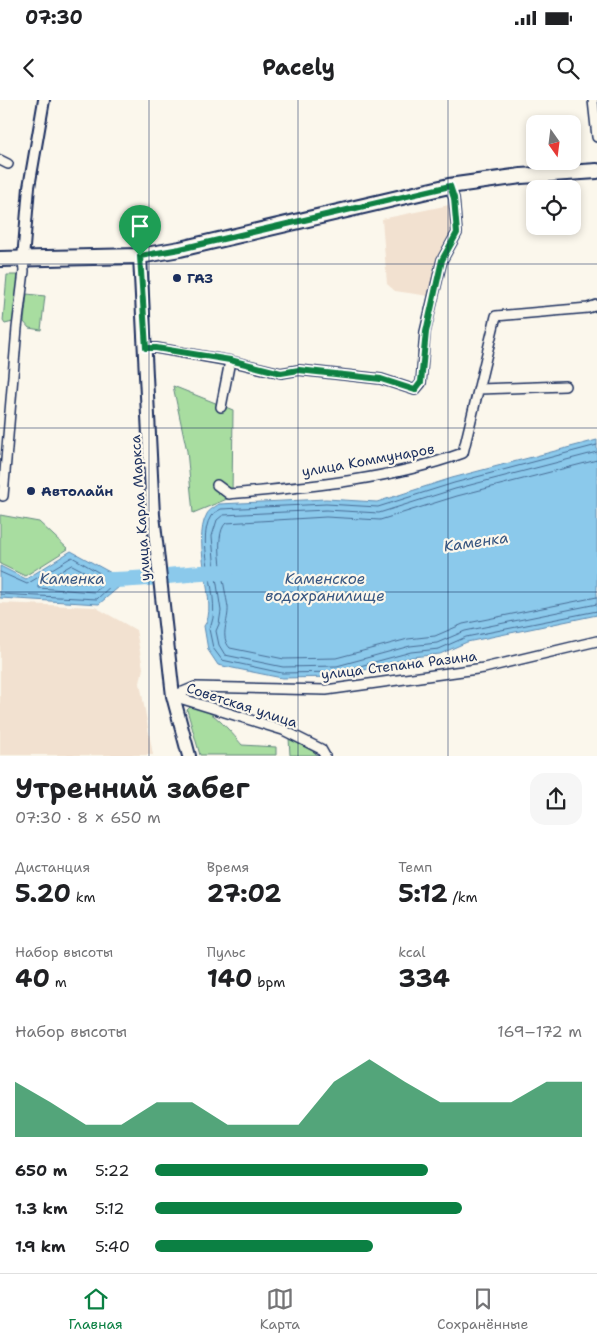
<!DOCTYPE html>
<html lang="ru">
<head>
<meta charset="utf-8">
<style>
  :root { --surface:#fff; --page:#f6f6f6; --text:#202124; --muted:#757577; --line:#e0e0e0; --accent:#0b8043 }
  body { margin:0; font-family:"Shantell Sans",sans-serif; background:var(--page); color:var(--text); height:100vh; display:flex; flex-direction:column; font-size:19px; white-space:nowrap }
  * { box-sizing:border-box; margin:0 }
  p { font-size:16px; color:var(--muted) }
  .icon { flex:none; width:28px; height:28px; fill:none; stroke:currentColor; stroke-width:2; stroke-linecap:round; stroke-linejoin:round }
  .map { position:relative; height:656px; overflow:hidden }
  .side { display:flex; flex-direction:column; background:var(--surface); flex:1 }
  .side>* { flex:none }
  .needle { width:32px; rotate:166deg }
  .tools { position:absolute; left:526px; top:15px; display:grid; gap:10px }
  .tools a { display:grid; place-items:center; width:55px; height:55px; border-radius:10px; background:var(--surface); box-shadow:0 2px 8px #0003; font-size:25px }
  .pin { position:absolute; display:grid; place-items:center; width:42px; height:42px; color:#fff; margin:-51px -21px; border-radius:50% 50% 50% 0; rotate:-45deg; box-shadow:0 0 5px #0007 }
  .pin .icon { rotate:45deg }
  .round { display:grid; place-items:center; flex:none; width:52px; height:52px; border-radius:15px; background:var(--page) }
  .summary { display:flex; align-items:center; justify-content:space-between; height:85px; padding:0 15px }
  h1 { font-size:28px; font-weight:700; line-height:38px }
  .figures { display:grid; grid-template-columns:repeat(3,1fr); gap:8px; height:85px; padding:5px 15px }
  .figures div { display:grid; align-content:center }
  .figures b { font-size:25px; font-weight:700 }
  .figures small { font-size:14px; font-weight:400 }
  .figures p { font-size:14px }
  .chart { height:140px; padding:10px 15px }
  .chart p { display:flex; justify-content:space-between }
  .chart svg { width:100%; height:90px; margin-top:5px; fill:var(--accent); opacity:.7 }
  ul { padding:0 15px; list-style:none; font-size:16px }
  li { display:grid; grid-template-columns:80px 60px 1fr; align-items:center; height:38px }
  li i { height:12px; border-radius:6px; background:var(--accent) }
  .status { display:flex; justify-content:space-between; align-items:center; height:35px; padding:0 25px; background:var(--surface); direction:ltr }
  .status svg { height:14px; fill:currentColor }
  header { display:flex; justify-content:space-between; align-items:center; height:65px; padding:0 15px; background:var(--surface); font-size:22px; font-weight:700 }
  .menu { display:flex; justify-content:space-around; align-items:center; height:70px; border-top:1px solid var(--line); background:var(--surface); font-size:14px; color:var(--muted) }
  .menu a { display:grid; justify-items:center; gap:2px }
  .menu .current { color:var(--accent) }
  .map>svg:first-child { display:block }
  .built { fill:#f2e1d0 }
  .green { fill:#a8dda0; stroke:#62867f }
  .water { fill:#8bc9eb; stroke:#5e8bb3 }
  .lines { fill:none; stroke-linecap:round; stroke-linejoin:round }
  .shore { stroke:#486d96; stroke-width:1 }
  .river { stroke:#8bc9eb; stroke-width:16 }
  .minor-casing { stroke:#1b2f5e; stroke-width:12 }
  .tertiary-casing { stroke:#1b2f5e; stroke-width:14 }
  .secondary-casing { stroke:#1b2f5e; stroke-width:16 }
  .primary-casing { stroke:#1b2f5e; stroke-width:18 }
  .minor { stroke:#fbf7ec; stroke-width:9 }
  .tertiary { stroke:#fbf7ec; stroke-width:10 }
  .secondary { stroke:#fbf7ec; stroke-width:12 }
  .primary { stroke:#fbf7ec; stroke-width:14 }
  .route-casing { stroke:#fff; stroke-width:10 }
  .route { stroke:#0b8043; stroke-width:6 }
  .grid { fill:none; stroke:#1b2f5e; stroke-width:1; stroke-opacity:0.55 }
  .poi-dot { fill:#1b2f5e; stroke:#fbf7ec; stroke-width:2 }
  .labels { text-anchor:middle; stroke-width:4.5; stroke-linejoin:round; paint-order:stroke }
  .poi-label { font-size:14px; font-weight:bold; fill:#1b2f5e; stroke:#fbf7ec; text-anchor:start }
  .street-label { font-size:14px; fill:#1b2f5e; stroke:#fbf7ec }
  .water-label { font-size:15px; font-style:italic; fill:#375681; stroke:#fbf7ec }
</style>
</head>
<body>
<div class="status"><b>07:30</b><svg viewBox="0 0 49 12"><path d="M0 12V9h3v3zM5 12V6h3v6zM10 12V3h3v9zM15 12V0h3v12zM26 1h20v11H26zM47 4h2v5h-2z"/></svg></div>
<header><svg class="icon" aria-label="back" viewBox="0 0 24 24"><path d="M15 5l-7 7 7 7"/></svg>Pacely<svg class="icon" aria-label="search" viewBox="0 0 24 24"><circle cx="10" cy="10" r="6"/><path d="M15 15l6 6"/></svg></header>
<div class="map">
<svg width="597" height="656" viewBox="0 0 597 656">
  <rect width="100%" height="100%" fill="#fbf7ec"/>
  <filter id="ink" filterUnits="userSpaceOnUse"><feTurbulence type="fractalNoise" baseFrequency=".02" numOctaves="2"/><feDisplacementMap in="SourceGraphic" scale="10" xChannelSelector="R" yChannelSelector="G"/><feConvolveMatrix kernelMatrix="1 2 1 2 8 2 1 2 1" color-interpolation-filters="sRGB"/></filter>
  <g filter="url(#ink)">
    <path class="built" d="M449,105L453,134L435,163L429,196L395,191L387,184L382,119Z
      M0,503L95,507L136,530L143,568L140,583L153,655H0Z"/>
    <path class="green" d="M7,175H18V181L14,218L13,222L5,224L3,221Z
      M27,194L45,196L41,230L29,228L24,222Z
      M173,286L233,310L232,397L193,413L187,351Z
      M0,415L39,422L68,449L25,476L0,464Z
      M191,606C209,605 231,632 242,645L276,647V655H200L187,610Z
      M289,638L314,652L317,655H290Z"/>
    <path class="water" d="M597,340V515L467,542L440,554L412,557L338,577L282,578L218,565L208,550L204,526C220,508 190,443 207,414C209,410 215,407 219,404L326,399L377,402L452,378Z
      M71,451L126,481L99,504L0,498V466L26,479Z"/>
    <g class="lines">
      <path class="shore" d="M597,345L454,383L378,407L326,404L221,409C218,411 213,413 211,416C193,444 225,504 209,529L213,548L222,560L282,573L338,572L411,552L439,549L466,537L597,511
        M597,352L455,389L379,413L326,410L223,415L217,420L212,436L215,471L221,511L219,524L216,531L219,545L225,555L283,567L337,566L410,546L437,543L465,531L597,504
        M597,360L457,396L380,420L326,417L226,423C212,435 225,489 228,507C229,521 219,536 230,548L284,559L336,558L408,539L435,536L463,524L597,497
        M72,465L103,481L104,485L94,492L38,488V485Z
        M0,472L27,484L72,457L115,482L97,499L0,494
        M72,473L84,480L85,483L62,482V479Z"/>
      <path class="river" d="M103,480C144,481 185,472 226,472"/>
      <defs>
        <path id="minor" d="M593,0L597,37
          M0,60L8,64
          M146,248H156L230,261L281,273L299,270L381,279L415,290L421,283L425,232L442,160L457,133L454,98L449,86
          M479,289L565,286
          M221,307L230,261
          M217,385L229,394C306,387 390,380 463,353L496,216L588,208L597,205
          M3,396L17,228L24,171L23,159
          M173,596L195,587L326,590L484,568L597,541
          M173,596L283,630L321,649L325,656"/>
        <path id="tertiary" d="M23,159L29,87L44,0"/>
        <path id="secondary" d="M140,156L153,415L173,596L189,656"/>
        <path id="primary" d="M0,159L140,156L180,149L449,86L521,76L597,71"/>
      </defs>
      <use href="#minor" class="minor-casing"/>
      <use href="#tertiary" class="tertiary-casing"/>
      <use href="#secondary" class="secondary-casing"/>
      <use href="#primary" class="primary-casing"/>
      <use href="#minor" class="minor"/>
      <use href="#tertiary" class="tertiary"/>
      <use href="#secondary" class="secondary"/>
      <use href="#primary" class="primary"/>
    </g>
  </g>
  <g class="lines" filter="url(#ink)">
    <defs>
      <path id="route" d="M450,86L454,98L457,133L442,160L426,232L421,282L415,290L381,279L299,270L281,273L230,260L156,248H146L140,156L180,149Z"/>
    </defs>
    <use href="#route" class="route-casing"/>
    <use href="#route" class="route"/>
  </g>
  <path class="grid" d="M149,0V656M298,0V656M448,0V656M0,164H597M0,328H597M0,492H597"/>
  <g class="poi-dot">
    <circle cx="177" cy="178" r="5"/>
    <circle cx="31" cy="391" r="5"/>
  </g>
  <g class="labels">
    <g class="poi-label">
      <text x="187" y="183">ГАЗ</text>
      <text x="41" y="396">Автолайн</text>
    </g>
    <g class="street-label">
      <text transform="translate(368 360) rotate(-10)" y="5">улица Коммунаров</text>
      <text transform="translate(140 408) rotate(-94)" y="5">улица Карла Маркса</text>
      <text transform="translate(399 565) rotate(-7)" y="5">улица Степана Разина</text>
      <text transform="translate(242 605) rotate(18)" y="5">Советская улица</text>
    </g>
    <g class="water-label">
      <text transform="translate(476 442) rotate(-8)" y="5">Каменка</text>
      <text x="72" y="484">Каменка</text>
      <text x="325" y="484">Каменское<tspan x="325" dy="17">водохранилище</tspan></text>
    </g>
  </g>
</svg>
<div class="tools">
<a><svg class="needle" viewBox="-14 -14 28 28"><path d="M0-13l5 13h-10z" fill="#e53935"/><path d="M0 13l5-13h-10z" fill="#757577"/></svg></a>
<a><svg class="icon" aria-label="locate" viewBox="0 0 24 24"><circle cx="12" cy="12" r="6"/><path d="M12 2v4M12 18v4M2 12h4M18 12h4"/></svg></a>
</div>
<div class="pin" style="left:140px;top:156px;background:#1e9e55"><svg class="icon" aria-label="arrive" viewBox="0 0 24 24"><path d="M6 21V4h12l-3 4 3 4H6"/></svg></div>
</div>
<section class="side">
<div class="summary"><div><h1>Утренний забег</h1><p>07:30 · 8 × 650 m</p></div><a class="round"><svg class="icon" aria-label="share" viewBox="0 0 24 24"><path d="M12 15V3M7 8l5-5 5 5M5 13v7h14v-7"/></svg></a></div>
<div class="figures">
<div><p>Дистанция</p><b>5.20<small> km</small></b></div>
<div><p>Время</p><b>27:02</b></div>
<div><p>Темп</p><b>5:12<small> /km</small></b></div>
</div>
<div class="figures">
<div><p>Набор высоты</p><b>40<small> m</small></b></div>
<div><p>Пульс</p><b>140<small> bpm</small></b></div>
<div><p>kcal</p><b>334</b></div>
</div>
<div class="chart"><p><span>Набор высоты</span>169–172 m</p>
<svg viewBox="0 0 160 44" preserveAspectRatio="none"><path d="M0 44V17L10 27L20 38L30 38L40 27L50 27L60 38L70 38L80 38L90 17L100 6L110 17L120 27L130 27L140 27L150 17L160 17V44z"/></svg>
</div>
<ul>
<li><b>650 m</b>5:22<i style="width:64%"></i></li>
<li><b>1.3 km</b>5:12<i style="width:72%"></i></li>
<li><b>1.9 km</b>5:40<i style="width:51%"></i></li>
</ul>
</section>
<nav class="menu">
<a class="current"><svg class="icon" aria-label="home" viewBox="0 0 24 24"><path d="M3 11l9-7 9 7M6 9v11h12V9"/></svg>Главная</a>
<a><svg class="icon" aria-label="map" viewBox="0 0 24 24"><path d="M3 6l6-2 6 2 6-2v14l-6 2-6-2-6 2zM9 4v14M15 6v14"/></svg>Карта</a>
<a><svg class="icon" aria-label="saved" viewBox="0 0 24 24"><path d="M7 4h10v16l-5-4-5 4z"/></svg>Сохранённые</a>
</nav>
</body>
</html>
